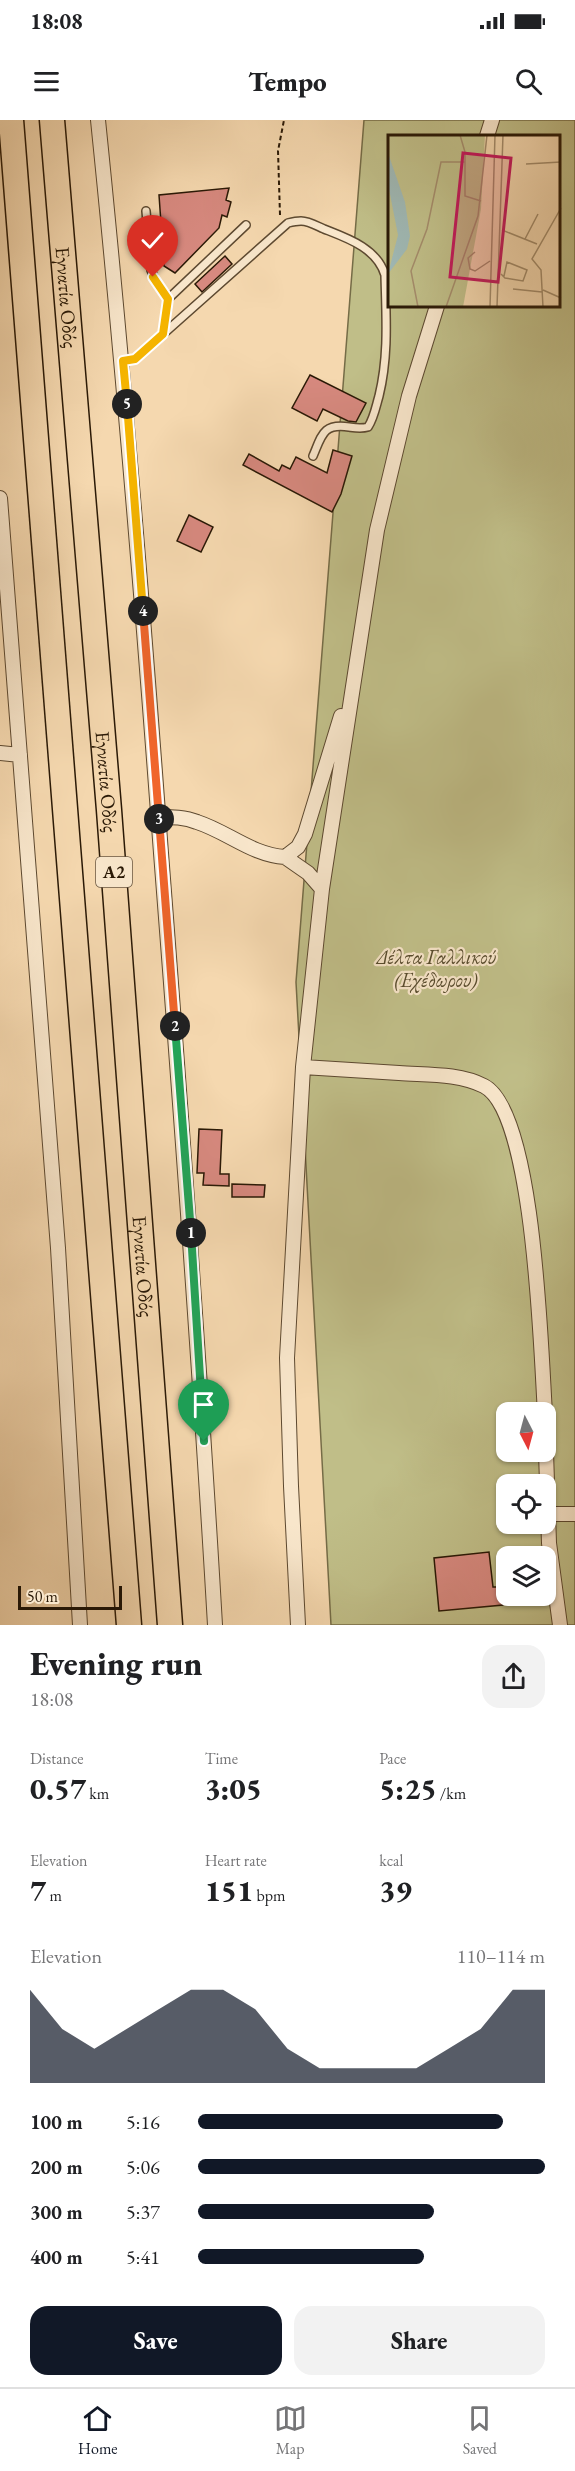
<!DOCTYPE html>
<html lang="en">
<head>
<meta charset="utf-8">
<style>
  :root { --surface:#fff; --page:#f2f2f2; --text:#202124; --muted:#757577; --line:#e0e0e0; --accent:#111827 }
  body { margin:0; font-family:"EB Garamond",serif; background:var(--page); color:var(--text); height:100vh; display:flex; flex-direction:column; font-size:22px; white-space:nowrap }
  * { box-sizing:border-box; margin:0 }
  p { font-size:20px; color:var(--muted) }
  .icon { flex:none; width:33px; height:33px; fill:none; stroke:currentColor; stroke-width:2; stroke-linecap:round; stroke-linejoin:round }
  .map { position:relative; height:1505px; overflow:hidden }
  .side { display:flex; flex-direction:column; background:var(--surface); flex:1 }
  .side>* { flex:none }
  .needle { width:39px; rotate:174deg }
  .fabs { position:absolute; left:496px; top:1282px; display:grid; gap:12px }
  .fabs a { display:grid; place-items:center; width:60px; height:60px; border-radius:12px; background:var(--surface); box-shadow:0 2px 4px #0004; font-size:30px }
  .scale { position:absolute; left:18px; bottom:15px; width:104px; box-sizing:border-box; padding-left:6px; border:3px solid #2a1906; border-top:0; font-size:16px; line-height:21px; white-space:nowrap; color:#2a1906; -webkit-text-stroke:4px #f8e6cb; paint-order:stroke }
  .pin { position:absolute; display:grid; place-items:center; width:51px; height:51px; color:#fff; margin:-62px -26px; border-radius:50% 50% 50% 0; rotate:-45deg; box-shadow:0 0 6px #0007 }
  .pin .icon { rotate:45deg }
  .km { position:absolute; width:30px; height:30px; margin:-15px; border-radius:50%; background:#222; color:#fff; font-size:16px; line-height:30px; text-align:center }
  .round { display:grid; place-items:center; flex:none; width:63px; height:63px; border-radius:18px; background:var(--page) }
  .overview { display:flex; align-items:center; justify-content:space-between; height:102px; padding:0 30px }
  h1 { font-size:33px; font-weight:800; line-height:45px }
  .stats { display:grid; grid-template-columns:repeat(3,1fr); gap:9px; height:102px; padding:6px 30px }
  .stats div { display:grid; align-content:center }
  .stats b { font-size:30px; font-weight:800 }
  .stats small { font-size:16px; font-weight:400 }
  .stats p { font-size:16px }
  .chart { height:168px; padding:12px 30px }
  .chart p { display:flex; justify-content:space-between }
  .chart svg { width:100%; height:108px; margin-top:6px; fill:var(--accent); opacity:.7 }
  .action { display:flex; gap:12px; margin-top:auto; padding:12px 30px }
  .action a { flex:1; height:69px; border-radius:18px; background:var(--accent); color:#fff; font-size:24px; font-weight:800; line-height:69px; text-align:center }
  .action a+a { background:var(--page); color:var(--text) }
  ul { padding:0 30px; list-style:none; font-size:20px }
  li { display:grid; grid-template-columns:96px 72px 1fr; align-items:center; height:45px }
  li i { height:15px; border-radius:8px; background:var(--accent) }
  .status { display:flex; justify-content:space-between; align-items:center; height:42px; padding:0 30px; background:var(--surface); direction:ltr }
  .status svg { height:16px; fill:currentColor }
  header { display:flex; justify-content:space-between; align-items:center; height:78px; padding:0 30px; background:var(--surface); font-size:27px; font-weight:800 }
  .dock { display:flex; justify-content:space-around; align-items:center; height:84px; border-top:2px solid var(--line); background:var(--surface); font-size:16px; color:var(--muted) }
  .dock a { display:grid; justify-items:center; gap:3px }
  .dock .active { color:var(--accent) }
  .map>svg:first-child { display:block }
  .green { fill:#c0be88; stroke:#756c47; stroke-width:1.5; fill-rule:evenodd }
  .building { fill:#d7897f; stroke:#2a1906; stroke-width:1.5 }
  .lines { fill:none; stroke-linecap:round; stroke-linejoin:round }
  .service-casing { stroke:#5d4930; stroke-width:10 }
  .minor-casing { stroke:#5d4930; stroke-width:16 }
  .motorway-casing { stroke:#2a1906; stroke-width:27 }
  .path { stroke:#2a1906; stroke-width:2; stroke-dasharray:4.5 3; stroke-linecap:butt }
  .service { stroke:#f8e6cb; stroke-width:7 }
  .minor { stroke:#f8e6cb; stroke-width:14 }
  .motorway { stroke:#f5d8af; stroke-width:24 }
  .split-1-casing { stroke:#fff; stroke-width:12 }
  .split-2-casing { stroke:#fff; stroke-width:12 }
  .split-3-casing { stroke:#fff; stroke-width:12 }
  .split-4-casing { stroke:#fff; stroke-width:12 }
  .split-5-casing { stroke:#fff; stroke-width:12 }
  .split-6-casing { stroke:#fff; stroke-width:12 }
  .split-1 { stroke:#22a559; stroke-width:8 }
  .split-2 { stroke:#22a559; stroke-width:8 }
  .split-3 { stroke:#f0652b; stroke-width:8 }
  .split-4 { stroke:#f0652b; stroke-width:8 }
  .split-5 { stroke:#f5b400; stroke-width:8 }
  .split-6 { stroke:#f5b400; stroke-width:8 }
  .labels { text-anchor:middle; stroke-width:4.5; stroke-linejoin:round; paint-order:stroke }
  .shield { fill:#f8e6cb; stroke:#685641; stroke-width:1.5 }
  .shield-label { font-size:18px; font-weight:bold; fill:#2a1906 }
  .street-label { font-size:20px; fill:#2a1906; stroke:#f8e6cb }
  .park-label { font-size:20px; font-style:italic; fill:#574b2d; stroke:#f8e6cb }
  .inset-road { fill:none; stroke:#a48c6b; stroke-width:1.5 }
  .view { fill:#c2185b; fill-opacity:0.15; stroke:#c2185b; stroke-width:3 }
  .inset-edge { fill:none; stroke:#2a1906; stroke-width:3 }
</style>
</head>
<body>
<div class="status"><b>18:08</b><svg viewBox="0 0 49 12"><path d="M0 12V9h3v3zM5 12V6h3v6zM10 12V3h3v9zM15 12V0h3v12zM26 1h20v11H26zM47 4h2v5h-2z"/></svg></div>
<header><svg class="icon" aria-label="menu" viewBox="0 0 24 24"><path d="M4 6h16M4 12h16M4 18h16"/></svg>Tempo<svg class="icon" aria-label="search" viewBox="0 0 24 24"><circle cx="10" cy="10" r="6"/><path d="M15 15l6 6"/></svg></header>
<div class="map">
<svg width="575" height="1505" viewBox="0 0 575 1505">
  <rect width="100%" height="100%" fill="#f5d8af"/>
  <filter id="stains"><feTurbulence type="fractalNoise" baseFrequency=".00333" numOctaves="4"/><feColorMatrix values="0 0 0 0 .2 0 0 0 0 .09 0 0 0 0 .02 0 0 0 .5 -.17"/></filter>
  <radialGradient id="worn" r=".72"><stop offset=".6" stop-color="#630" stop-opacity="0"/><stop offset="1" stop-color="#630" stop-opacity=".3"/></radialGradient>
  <path class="green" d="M364,0H575V1505H331L296,862ZM389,16H558V186H389ZM507,1293H546V1332H507ZM507,1365H546V1404H507ZM507,1437H546V1476H507Z"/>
  <path class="building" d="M229,68L226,80L231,82L227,97L222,95L219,108L175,153L164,146L159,75Z
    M225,136L232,144L202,172L195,164Z
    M310,255L366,283L356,302L348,301L323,289L317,301L292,288Z
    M333,330L352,336L341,374L332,392L243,345L249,334L279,351L282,345L290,349L296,337L327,353Z
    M189,395L213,407L201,432L177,421Z
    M199,1009L222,1010L220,1054H229V1066L203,1065L204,1053H197Z
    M232,1064L265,1065L264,1077H232Z
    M489,1432L493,1467H501L503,1485L439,1491L434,1438Z"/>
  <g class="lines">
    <defs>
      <path id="service" d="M146,91L151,150L156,162L168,179L163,214
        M168,179L246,105
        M123,241L135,239L143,232L288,103C292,102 297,101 301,101C309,101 317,106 324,109C347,118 377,128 385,155C386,196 389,235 379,276C376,286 374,298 368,307C361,309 356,308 349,307C323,303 322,315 313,336"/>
      <path id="minor" d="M98,0C123,244 143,488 161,733C181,990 200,1247 215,1505
        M487,16L492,0
        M0,378L58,1128L80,1505
        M0,633L20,635
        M159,697C172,697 185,697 197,702C228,712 252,735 285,737L298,727L305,714L341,596
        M285,737L308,753L322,769
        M303,947C335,949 367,951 399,953C426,955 459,953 484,966C535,992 541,1235 545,1293
        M546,1332L549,1423L560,1505
        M547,1394H575
        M298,1505L291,1366L287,1238L303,947L322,769L377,410L409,276L437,186"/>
      <g id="motorway">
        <path d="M11,0L129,1505"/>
        <path id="s1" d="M52,0L109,690L170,1505"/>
      </g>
    </defs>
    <use href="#service" class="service-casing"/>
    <use href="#minor" class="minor-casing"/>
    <use href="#motorway" class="motorway-casing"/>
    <path class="path" d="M280,95L278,31L284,0"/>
    <use href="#service" class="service"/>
    <use href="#minor" class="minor"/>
    <use href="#motorway" class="motorway"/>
  </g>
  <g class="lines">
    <defs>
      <path id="split-1" d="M191,1113L204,1321"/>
      <path id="split-2" d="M175,906L191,1113"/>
      <path id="split-3" d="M159,699L175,906"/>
      <path id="split-4" d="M143,491L159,699"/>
      <path id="split-5" d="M127,284L143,491"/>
      <path id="split-6" d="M127,284L123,241L135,239L163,214L168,179L153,157"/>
    </defs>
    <use href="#split-1" class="split-1-casing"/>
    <use href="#split-2" class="split-2-casing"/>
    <use href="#split-3" class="split-3-casing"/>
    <use href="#split-4" class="split-4-casing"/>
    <use href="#split-5" class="split-5-casing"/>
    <use href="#split-6" class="split-6-casing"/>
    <use href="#split-1" class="split-1"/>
    <use href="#split-2" class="split-2"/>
    <use href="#split-3" class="split-3"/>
    <use href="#split-4" class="split-4"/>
    <use href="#split-5" class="split-5"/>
    <use href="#split-6" class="split-6"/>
  </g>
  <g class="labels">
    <rect class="shield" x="96" y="737" width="36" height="30" rx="4.5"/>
    <g class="shield-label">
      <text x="114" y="758">Α2</text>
    </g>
    <g class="street-label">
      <text dy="7" stroke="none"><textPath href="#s1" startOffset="178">Εγνατία Οδός</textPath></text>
      <text dy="7" stroke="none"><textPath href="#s1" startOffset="664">Εγνατία Οδός</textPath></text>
      <text dy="7" stroke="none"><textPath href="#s1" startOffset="1150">Εγνατία Οδός</textPath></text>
    </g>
    <g class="park-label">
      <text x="436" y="844">Δέλτα Γαλλικού<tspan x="436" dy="23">(Εχέδωρου)</tspan></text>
    </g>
  </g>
  <g transform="translate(388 15)">
    <rect width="172" height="172" fill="#f5d8af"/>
    <path d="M0,0H97L93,74L75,172H0Z" fill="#c0be88"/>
    <path d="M0,18L17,67L22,101L19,114L0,139L10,100L0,49Z" fill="#9fb8b4"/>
    <path class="inset-road" d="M72,0L77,17V61L93,66M138,29L173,27M114,95L149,109M137,104L150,79M87,117L80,123L82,134L87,136L102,126M113,139L117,143L135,146L139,135L119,127L116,141M125,154L154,157M155,155L173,163M30,172L23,136L39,94L53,27H77M58,172L90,81L99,0M102,172L107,0M109,172L115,0M155,172L153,135L144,124L173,73"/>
    <path class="view" d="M75,18L123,23L110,147L62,142Z"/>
    <rect width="172" height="172" class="inset-edge"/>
  </g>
  <rect width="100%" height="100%" filter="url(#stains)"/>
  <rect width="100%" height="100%" fill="url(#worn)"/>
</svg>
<div class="fabs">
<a><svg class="needle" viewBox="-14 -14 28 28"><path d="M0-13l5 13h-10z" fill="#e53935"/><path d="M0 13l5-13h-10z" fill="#757577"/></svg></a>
<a><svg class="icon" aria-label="locate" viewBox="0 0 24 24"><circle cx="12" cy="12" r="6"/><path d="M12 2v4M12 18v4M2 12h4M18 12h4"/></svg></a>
<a><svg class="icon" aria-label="layers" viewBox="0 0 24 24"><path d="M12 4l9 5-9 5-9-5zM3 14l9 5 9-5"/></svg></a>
</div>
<div class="scale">50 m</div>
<div class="pin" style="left:204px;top:1321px;background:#1e9e55"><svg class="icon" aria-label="arrive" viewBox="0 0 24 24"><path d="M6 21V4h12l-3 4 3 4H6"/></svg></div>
<div class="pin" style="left:153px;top:157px;background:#d93025"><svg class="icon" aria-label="check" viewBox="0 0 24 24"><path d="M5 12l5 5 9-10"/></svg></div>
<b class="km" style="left:191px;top:1113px">1</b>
<b class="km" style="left:175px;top:906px">2</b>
<b class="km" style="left:159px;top:699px">3</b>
<b class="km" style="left:143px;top:491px">4</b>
<b class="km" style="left:127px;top:284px">5</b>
</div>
<section class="side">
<div class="overview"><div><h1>Evening run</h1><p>18:08</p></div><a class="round"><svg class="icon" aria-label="share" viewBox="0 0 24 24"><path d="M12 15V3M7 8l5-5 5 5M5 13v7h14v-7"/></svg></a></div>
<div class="stats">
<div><p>Distance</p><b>0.57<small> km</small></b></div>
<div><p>Time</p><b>3:05</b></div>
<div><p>Pace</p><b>5:25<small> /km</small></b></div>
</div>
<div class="stats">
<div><p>Elevation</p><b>7<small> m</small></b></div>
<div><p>Heart rate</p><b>151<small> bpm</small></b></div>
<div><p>kcal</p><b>39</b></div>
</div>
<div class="chart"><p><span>Elevation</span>110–114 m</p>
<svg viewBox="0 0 160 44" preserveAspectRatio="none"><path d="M0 44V6L10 22L20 30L30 22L40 14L50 6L60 6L70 14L80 30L90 38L100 38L110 38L120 38L130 30L140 22L150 6L160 6V44z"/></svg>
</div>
<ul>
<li><b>100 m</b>5:16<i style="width:88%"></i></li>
<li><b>200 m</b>5:06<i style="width:100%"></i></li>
<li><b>300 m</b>5:37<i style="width:68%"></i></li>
<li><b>400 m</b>5:41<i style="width:65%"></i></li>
</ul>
<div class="action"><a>Save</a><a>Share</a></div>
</section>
<nav class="dock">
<a class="active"><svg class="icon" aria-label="home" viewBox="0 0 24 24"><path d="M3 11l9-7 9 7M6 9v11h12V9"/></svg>Home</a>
<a><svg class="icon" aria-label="map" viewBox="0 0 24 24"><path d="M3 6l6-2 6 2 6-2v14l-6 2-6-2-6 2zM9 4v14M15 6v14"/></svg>Map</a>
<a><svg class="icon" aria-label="saved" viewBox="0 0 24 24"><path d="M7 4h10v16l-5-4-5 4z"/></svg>Saved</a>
</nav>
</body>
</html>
